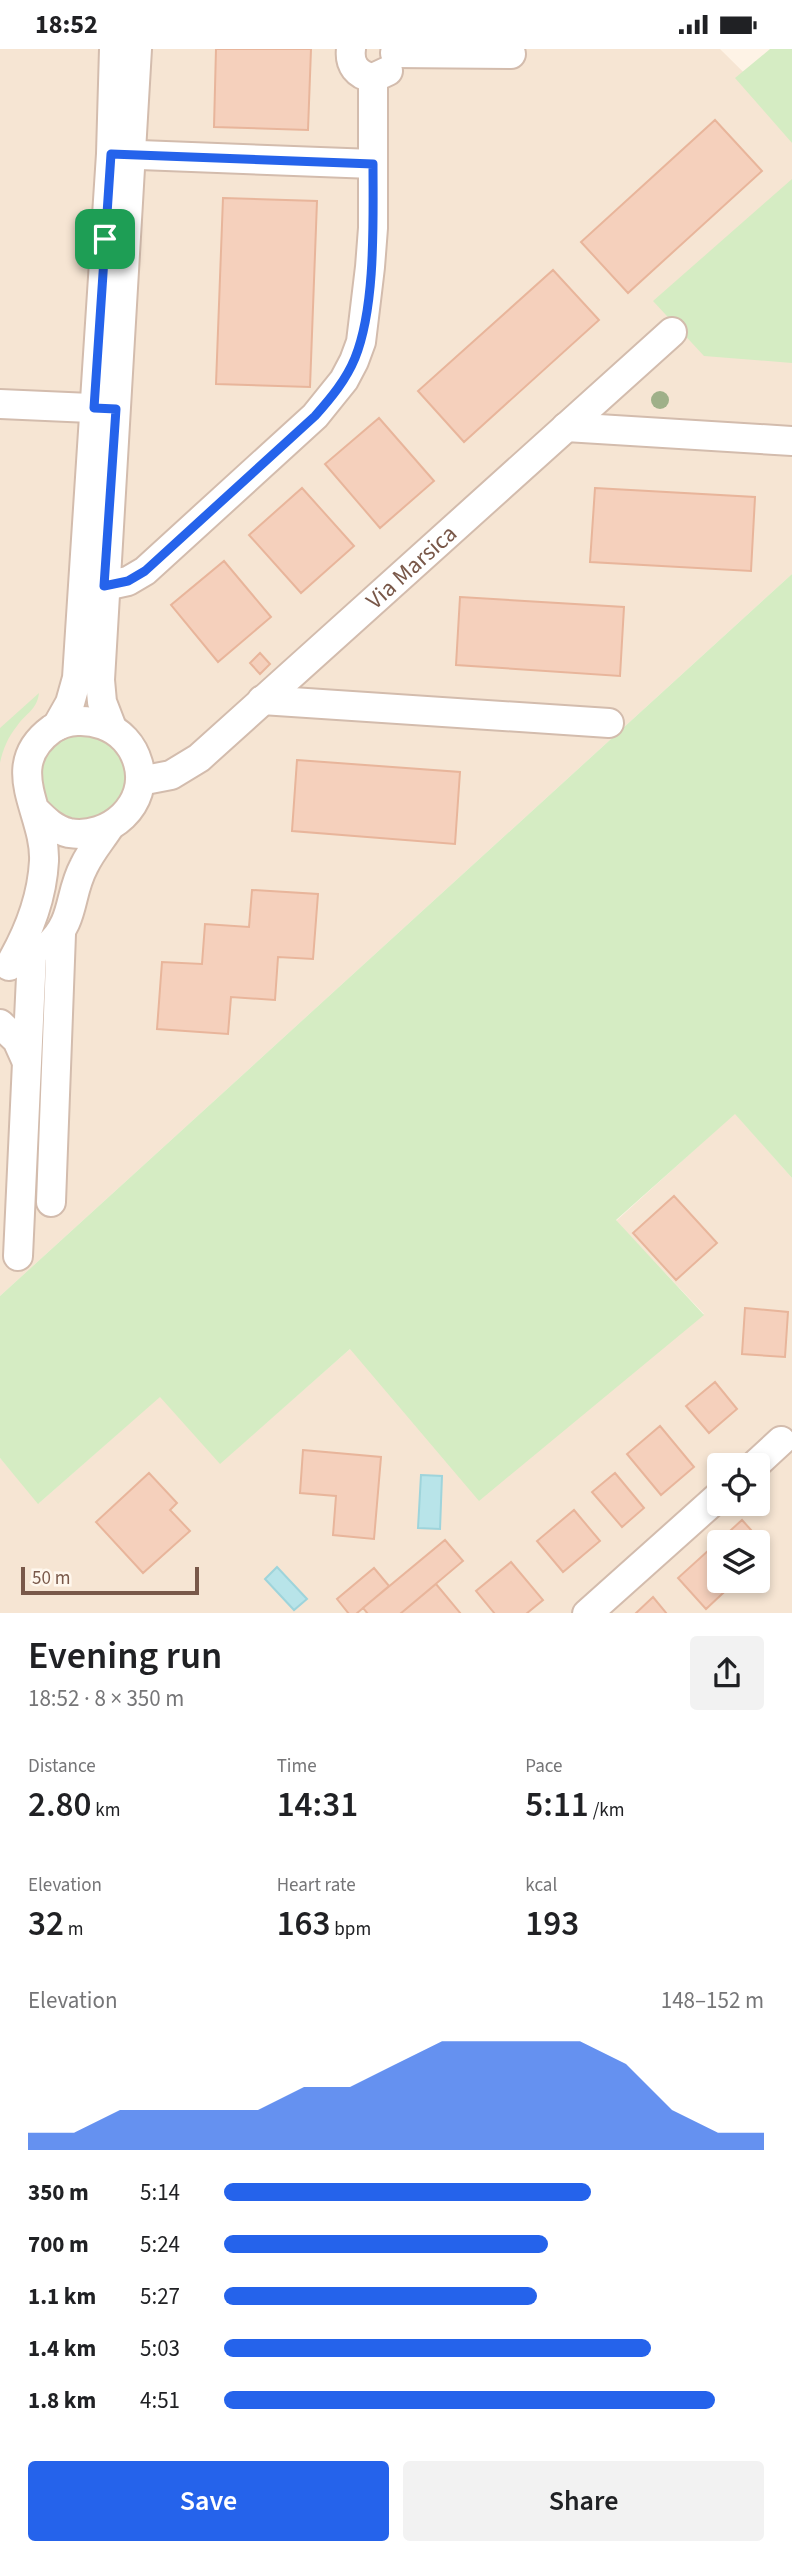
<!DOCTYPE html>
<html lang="en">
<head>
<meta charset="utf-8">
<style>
  :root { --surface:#fff; --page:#f2f2f2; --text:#202124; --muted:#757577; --accent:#2563eb }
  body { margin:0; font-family:"Source Sans 3",sans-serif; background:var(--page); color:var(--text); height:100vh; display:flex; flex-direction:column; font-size:26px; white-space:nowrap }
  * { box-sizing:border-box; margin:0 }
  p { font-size:23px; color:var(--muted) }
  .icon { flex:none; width:38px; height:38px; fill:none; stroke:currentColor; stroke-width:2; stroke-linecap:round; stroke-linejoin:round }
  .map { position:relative; height:1564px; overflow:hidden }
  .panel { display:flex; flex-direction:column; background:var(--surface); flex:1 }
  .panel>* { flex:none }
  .fabs { position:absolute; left:707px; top:1404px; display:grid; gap:14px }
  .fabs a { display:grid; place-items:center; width:63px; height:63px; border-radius:7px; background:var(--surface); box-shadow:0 4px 10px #0003; font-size:35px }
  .scale { position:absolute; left:21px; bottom:18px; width:178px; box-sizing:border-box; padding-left:7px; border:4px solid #795849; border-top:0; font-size:19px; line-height:24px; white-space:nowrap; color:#795849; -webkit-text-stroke:5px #fff7ed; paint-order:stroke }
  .pin { position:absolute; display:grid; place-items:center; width:60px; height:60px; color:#fff; margin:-30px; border-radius:14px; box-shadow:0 4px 10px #0006 }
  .round { display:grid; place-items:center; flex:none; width:74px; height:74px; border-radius:7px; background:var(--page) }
  .headline { display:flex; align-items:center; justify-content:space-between; height:119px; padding:0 28px }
  h1 { font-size:38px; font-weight:600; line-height:52px }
  .stats { display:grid; grid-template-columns:repeat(3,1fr); gap:10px; height:119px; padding:7px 28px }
  .stats div { display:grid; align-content:center }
  .stats b { font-size:35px; font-weight:600 }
  .stats small { font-size:19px; font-weight:400 }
  .stats p { font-size:19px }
  .chart { height:196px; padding:14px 28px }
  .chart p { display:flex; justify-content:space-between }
  .chart svg { width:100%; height:126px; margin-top:7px; fill:var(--accent); opacity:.7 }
  .cta { display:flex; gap:14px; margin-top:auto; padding:14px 28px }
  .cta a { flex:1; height:80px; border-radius:7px; background:var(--accent); color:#fff; font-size:28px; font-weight:600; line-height:80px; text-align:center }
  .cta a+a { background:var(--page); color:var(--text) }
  ul { padding:0 28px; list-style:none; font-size:23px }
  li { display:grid; grid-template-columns:112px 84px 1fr; align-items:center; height:52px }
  li i { height:18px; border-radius:9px; background:var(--accent) }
  .status { display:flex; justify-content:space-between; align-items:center; height:49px; padding:0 35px; background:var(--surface); direction:ltr }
  .status svg { height:19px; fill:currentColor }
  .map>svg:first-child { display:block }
  .residential { fill:#f6e5d3; fill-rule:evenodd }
  .green { fill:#d5ecc3 }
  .water { fill:#b8e4e9; stroke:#9ed4db; stroke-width:2 }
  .building { fill:#f5d0bc; stroke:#e8b59b; stroke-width:2 }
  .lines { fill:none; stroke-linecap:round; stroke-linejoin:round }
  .minor-casing { stroke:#d3bcad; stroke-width:32 }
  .minor { stroke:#fff; stroke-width:28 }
  .tree { fill:#9fb089 }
  .route-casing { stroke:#fff; stroke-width:14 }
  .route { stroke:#2563eb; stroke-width:9 }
  .labels { text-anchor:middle; stroke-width:7; stroke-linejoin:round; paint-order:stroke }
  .street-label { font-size:24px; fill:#795849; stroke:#fff7ed }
</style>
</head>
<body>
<div class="status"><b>18:52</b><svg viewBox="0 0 49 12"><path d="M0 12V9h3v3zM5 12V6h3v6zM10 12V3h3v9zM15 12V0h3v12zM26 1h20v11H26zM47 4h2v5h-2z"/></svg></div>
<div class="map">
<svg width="792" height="1565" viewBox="0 0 792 1565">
  <rect width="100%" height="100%" fill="#fef3e6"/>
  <path class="residential" d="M0,0H720L792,71V525L0,1247Z
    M735,1064L792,1129V1564H0V1409L39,1454L160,1347L220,1414L350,1300L704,1265L616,1172ZM719,1416H758V1454H719ZM719,1493H758V1531H719Z"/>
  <path class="green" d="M770,0H792V94L735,29Z
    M792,130V314L704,307L653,252Z
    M792,525V1129L735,1065L616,1171L704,1266L479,1452L350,1300L220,1415L160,1348L38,1455L0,1409V1247Z
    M39,644C37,661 26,664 17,677C8,688 3,700 0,714V679Z
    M75,682L107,688L129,719L126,747L104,771L70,774L43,755L40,708L49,695Z"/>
  <path class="water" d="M421,1426L442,1427L440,1480L418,1479Z
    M277,1518L307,1550L294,1561L265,1530Z"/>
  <path class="building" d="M216,0H311L308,81L214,78Z
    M715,71L762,122L628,244L581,193Z
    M223,149L317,152L310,338L216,335Z
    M553,221L599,271L464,393L418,342Z
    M379,369L434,432L380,479L325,415Z
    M302,439L354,497L301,544L249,486Z
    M595,439L755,448L751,522L590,513Z
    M224,512L271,568L218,613L171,556Z
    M460,548L624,558L620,627L456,616Z
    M260,604L270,615L260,625L250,614Z
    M297,711L460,723L455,795L292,782Z
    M252,841L318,845L313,910L278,908L275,951L231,948L228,985L157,980L162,913L202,915L205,875L249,878Z
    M674,1147L717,1194L676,1231L633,1184Z
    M745,1259L788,1263L785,1308L742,1305Z
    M715,1333L737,1360L709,1384L686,1357Z
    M660,1377L694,1418L661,1446L627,1405Z
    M303,1401L381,1408L374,1490L333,1486L336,1447L300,1444Z
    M149,1424L177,1454L170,1461L190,1482L143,1524L96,1473Z
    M615,1424L644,1459L622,1478L592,1443Z
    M574,1461L600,1492L563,1523L537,1492Z
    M742,1471L761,1492L758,1495V1493H719V1531H737L706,1560L678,1529Z
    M445,1491L463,1512L400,1565H368L363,1559Z
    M511,1513L543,1551L526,1565H495L476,1542Z
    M374,1519L389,1537L356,1565H349L337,1550Z
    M436,1535L461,1565H400Z
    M653,1548L667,1565H635Z"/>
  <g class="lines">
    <defs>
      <g id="minor">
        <path d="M351,0C349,16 357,26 373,29L388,22"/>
        <path d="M395,4L511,5"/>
        <path d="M114,105L373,115"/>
        <path d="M0,355L113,360"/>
        <path d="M566,378L792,392"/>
        <path d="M87,541L128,532L145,522L315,367L344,331L354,312L361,293L370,218L373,179V29"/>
        <path d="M262,651L609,674"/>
        <path d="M57,677L70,654L77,629L111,105L114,0"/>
        <path d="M112,679L102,653L100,631L137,0"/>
        <path id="s1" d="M140,732L171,726L199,709L672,283"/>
        <path d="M48,897C76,871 68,847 84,817C90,804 100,792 108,780"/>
        <path d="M9,917C28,885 42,851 44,812C46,763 0,718 52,680C67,670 87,670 103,676C120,682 133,696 138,714C150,755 109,791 69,784C55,781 45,771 35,761"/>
        <path d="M0,975L17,991L26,1011"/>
        <path d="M51,1153L61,885"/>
        <path d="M18,1207L32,906"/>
        <path d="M755,1416L781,1392"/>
        <path d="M587,1565L719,1447"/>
      </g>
    </defs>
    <use href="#minor" class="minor-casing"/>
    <use href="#minor" class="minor"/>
  </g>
  <circle class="tree" cx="660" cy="351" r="9"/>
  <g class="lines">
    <defs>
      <path id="route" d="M111,105L373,115C373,171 376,257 355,309C346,331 331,349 315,367L145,522L128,532L104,537L116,360L94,359Z"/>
    </defs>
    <use href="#route" class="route-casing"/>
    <use href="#route" class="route"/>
  </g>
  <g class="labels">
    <g class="street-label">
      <text dy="8" stroke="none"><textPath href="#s1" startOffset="350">Via Marsica</textPath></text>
    </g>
  </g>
</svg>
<div class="fabs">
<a><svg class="icon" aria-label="locate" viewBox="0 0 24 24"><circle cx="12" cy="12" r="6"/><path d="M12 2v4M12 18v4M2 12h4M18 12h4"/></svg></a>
<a><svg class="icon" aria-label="layers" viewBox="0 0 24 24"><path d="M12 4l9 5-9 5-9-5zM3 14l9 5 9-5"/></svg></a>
</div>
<div class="scale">50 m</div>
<div class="pin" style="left:105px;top:190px;background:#1e9e55"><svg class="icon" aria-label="arrive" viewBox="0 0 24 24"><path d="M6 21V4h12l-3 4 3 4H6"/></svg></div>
</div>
<section class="panel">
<div class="headline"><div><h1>Evening run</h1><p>18:52 · 8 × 350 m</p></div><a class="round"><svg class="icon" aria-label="share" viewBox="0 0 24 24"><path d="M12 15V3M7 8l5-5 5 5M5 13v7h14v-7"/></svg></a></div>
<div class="stats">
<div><p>Distance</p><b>2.80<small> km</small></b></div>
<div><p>Time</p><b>14:31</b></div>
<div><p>Pace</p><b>5:11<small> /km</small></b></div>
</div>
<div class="stats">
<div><p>Elevation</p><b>32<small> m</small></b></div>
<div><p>Heart rate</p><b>163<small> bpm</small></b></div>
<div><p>kcal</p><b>193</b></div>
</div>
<div class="chart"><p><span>Elevation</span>148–152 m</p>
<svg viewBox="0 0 160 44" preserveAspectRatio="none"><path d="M0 44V38L10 38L20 30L30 30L40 30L50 30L60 22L70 22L80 14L90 6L100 6L110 6L120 6L130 14L140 30L150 38L160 38V44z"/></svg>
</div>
<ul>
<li><b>350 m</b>5:14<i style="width:68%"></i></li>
<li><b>700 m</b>5:24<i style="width:60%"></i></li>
<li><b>1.1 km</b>5:27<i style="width:58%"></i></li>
<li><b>1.4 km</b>5:03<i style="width:79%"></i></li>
<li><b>1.8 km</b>4:51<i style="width:91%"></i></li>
</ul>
<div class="cta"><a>Save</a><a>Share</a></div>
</section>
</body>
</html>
